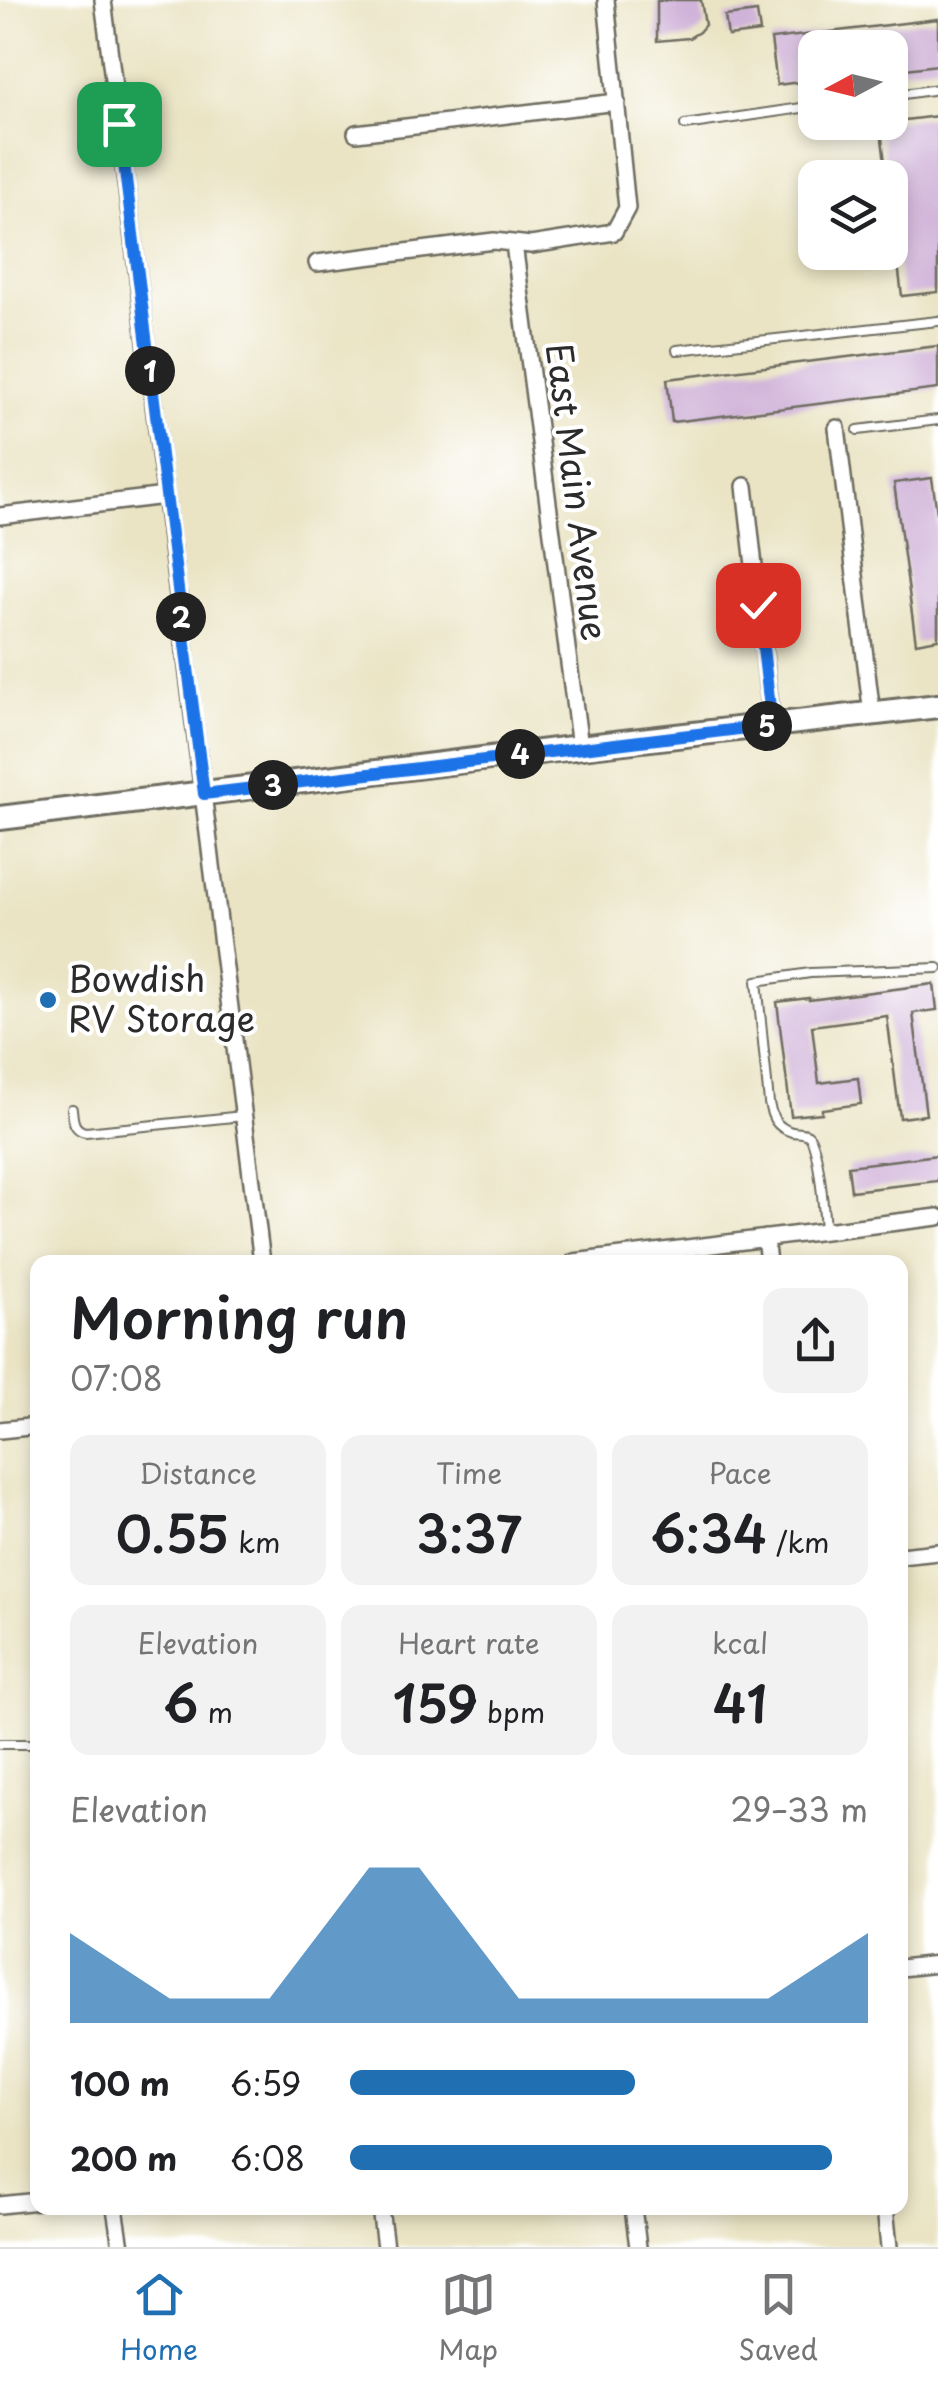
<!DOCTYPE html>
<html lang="en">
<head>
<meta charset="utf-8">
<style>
  :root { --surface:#fff; --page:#f2f2f2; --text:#202124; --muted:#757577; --line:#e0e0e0; --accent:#1f6fb2 }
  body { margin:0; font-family:"Playpen Sans",sans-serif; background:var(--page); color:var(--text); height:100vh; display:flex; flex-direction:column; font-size:38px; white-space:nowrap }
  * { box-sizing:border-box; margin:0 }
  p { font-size:32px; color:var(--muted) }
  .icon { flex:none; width:55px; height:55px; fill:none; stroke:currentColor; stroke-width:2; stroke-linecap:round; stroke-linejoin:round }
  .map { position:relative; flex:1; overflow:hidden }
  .details { position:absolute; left:30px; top:1255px; width:878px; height:960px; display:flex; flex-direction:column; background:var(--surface); border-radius:20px; box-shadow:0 5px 15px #0003 }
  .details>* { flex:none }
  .needle { width:65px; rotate:263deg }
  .controls { position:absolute; left:798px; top:30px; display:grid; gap:20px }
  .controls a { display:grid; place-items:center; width:110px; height:110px; border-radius:20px; background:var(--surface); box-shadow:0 5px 15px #0003; font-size:50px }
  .pin { position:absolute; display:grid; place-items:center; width:85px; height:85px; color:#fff; margin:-42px; border-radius:20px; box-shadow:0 5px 15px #0006 }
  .km { position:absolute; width:50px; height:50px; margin:-25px; border-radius:50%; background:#222; color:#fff; font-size:28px; line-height:50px; text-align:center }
  .round { display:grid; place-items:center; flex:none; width:105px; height:105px; border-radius:20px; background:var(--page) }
  .summary { display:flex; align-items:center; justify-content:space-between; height:170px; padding:0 40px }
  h1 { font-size:55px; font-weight:600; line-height:75px }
  .metrics { display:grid; grid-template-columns:repeat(3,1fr); gap:15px; height:170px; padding:10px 40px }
  .metrics div { display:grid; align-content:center; border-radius:20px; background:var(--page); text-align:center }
  .metrics b { font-size:50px; font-weight:600 }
  .metrics small { font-size:28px; font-weight:400 }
  .metrics p { font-size:28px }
  .chart { height:280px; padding:20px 40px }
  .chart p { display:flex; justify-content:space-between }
  .chart svg { width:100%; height:180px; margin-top:10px; fill:var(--accent); opacity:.7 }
  ul { padding:0 40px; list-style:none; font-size:32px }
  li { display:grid; grid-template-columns:160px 120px 1fr; align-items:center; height:75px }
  li i { height:25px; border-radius:12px; background:var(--accent) }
  .tabs { display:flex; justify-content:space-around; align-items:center; height:140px; border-top:2px solid var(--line); background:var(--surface); font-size:28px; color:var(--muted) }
  .tabs a { display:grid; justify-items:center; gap:5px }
  .tabs .on { color:var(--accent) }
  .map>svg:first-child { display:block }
  .building { fill:#d0b3d9 }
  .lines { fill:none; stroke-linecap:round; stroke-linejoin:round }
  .lane-casing { stroke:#6e6c61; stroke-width:12 }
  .street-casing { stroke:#6e6c61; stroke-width:20 }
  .secondary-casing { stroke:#6e6c61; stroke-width:28 }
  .lane { stroke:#fff; stroke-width:8 }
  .street { stroke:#fff; stroke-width:15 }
  .secondary { stroke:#fff; stroke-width:22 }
  .route-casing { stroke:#fff; stroke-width:20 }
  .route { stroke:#1a73e8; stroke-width:12 }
  .poi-dot { fill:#1f6fb2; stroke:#fff; stroke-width:4 }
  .labels { text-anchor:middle; stroke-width:8; stroke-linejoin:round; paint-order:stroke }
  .street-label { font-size:35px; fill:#2b2b2b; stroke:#fff }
  .poi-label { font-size:35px; fill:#2b2b2b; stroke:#fff; text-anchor:start }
</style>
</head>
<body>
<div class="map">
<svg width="938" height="2247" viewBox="0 0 938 2247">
  <rect width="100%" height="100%" fill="#fff"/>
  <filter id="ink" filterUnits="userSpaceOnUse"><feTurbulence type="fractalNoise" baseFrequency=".01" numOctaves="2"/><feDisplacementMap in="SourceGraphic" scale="20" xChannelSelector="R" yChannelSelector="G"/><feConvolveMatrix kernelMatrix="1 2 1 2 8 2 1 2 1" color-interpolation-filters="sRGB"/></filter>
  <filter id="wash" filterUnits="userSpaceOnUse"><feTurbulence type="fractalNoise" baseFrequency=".0048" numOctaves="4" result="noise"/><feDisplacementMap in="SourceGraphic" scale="40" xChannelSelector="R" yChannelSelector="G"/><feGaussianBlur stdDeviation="2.25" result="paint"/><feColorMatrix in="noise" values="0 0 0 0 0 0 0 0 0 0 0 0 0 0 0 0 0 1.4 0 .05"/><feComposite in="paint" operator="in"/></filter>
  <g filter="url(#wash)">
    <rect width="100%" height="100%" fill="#eae4c4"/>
    <g id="blocks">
      <path class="building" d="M670,0H701L705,25L699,32L689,38L657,41V1Z
        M757,12L760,32L728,36L725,16Z
        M938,19V65L890,71V48H815V80L777,85L771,39Z
        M938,116V292L902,296L890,201V178H887L880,123Z
        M938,346V389L672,422L667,379Z
        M932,478L938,520V639L916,643L894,483Z
        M934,984L937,1010L913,1013L926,1115L900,1118L887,1016L812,1026L819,1083L858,1078L861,1104L822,1109V1113L791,1116L777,1002L809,998V1000Z
        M938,1155V1181L851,1191L848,1166Z"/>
    </g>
  </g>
  <g filter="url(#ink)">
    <use href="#blocks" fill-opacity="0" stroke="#6e6c61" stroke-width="2.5"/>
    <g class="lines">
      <defs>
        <path id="lane" d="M890,96L938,89
          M685,125L815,106
          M677,350L938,321
          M858,430L938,420
          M72,1109C73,1119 73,1130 86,1132L243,1116
          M825,1230C824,1215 819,1143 808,1135C803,1132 797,1133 792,1132C776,1127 772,1118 769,1103L757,981L810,973L938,968
          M0,1744H30L38,1747"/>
        <path id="street" d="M103,0L262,1262
          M356,133L617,102
          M514,244L580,747
          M317,263L494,241L531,245L614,232L627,208L606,0
          M837,428L872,714
          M745,486L772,725
          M0,516L165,496
          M765,1238L768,1262
          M574,1262L938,1217
          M0,1430L38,1426
          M900,1556L938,1552
          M900,1968L938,1964
          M0,2205L38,2201
          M115,2208L121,2247
          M380,2208L385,2247
          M633,2208L638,2247
          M885,2208L889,2247"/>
        <path id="secondary" d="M0,818L580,747L938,706"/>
      </defs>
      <use href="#lane" class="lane-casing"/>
      <use href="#street" class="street-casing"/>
      <use href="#secondary" class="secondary-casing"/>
      <use href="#lane" class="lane"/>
      <use href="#street" class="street"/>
      <use href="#secondary" class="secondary"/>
    </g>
  </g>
  <g class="lines" filter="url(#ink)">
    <defs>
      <path id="route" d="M119,124L204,794L772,725L758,605"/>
    </defs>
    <use href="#route" class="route-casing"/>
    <use href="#route" class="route"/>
  </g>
  <circle class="poi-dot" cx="48" cy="1000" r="10"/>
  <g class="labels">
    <g class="street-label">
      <text transform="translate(576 492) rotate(83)" y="12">East Main Avenue</text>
    </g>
    <g class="poi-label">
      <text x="68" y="992">Bowdish<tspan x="68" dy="40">RV Storage</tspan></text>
    </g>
  </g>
</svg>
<div class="controls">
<a><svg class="needle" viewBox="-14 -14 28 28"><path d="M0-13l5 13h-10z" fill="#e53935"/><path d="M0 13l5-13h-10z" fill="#757577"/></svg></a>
<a><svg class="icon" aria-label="layers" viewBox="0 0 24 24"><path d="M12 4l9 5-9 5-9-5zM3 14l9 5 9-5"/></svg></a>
</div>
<div class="pin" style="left:119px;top:124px;background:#1e9e55"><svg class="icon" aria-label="arrive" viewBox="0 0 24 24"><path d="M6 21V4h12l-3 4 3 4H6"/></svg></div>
<div class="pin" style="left:758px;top:605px;background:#d93025"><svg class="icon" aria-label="check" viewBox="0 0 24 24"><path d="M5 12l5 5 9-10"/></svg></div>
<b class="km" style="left:150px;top:371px">1</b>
<b class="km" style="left:181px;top:617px">2</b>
<b class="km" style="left:273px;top:785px">3</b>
<b class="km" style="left:520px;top:754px">4</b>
<b class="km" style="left:767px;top:726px">5</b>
<section class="details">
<div class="summary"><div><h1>Morning run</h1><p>07:08</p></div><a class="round"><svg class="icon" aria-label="share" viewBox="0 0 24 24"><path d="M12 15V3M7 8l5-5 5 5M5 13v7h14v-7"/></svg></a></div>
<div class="metrics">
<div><p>Distance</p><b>0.55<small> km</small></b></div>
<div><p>Time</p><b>3:37</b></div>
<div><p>Pace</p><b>6:34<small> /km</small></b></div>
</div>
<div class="metrics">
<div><p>Elevation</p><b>6<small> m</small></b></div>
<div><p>Heart rate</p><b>159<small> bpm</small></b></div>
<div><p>kcal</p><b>41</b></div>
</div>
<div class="chart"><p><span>Elevation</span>29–33 m</p>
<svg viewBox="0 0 160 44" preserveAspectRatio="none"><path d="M0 44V22L10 30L20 38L30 38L40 38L50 22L60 6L70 6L80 22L90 38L100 38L110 38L120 38L130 38L140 38L150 30L160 22V44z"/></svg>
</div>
<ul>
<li><b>100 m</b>6:59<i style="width:55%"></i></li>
<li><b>200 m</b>6:08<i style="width:93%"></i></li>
</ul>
</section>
</div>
<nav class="tabs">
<a class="on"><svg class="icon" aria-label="home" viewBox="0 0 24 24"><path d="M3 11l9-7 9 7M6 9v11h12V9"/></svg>Home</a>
<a><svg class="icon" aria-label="map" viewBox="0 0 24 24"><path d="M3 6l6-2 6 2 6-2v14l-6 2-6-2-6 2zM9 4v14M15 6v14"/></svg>Map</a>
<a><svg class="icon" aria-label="saved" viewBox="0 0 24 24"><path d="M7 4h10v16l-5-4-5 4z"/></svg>Saved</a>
</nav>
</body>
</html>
